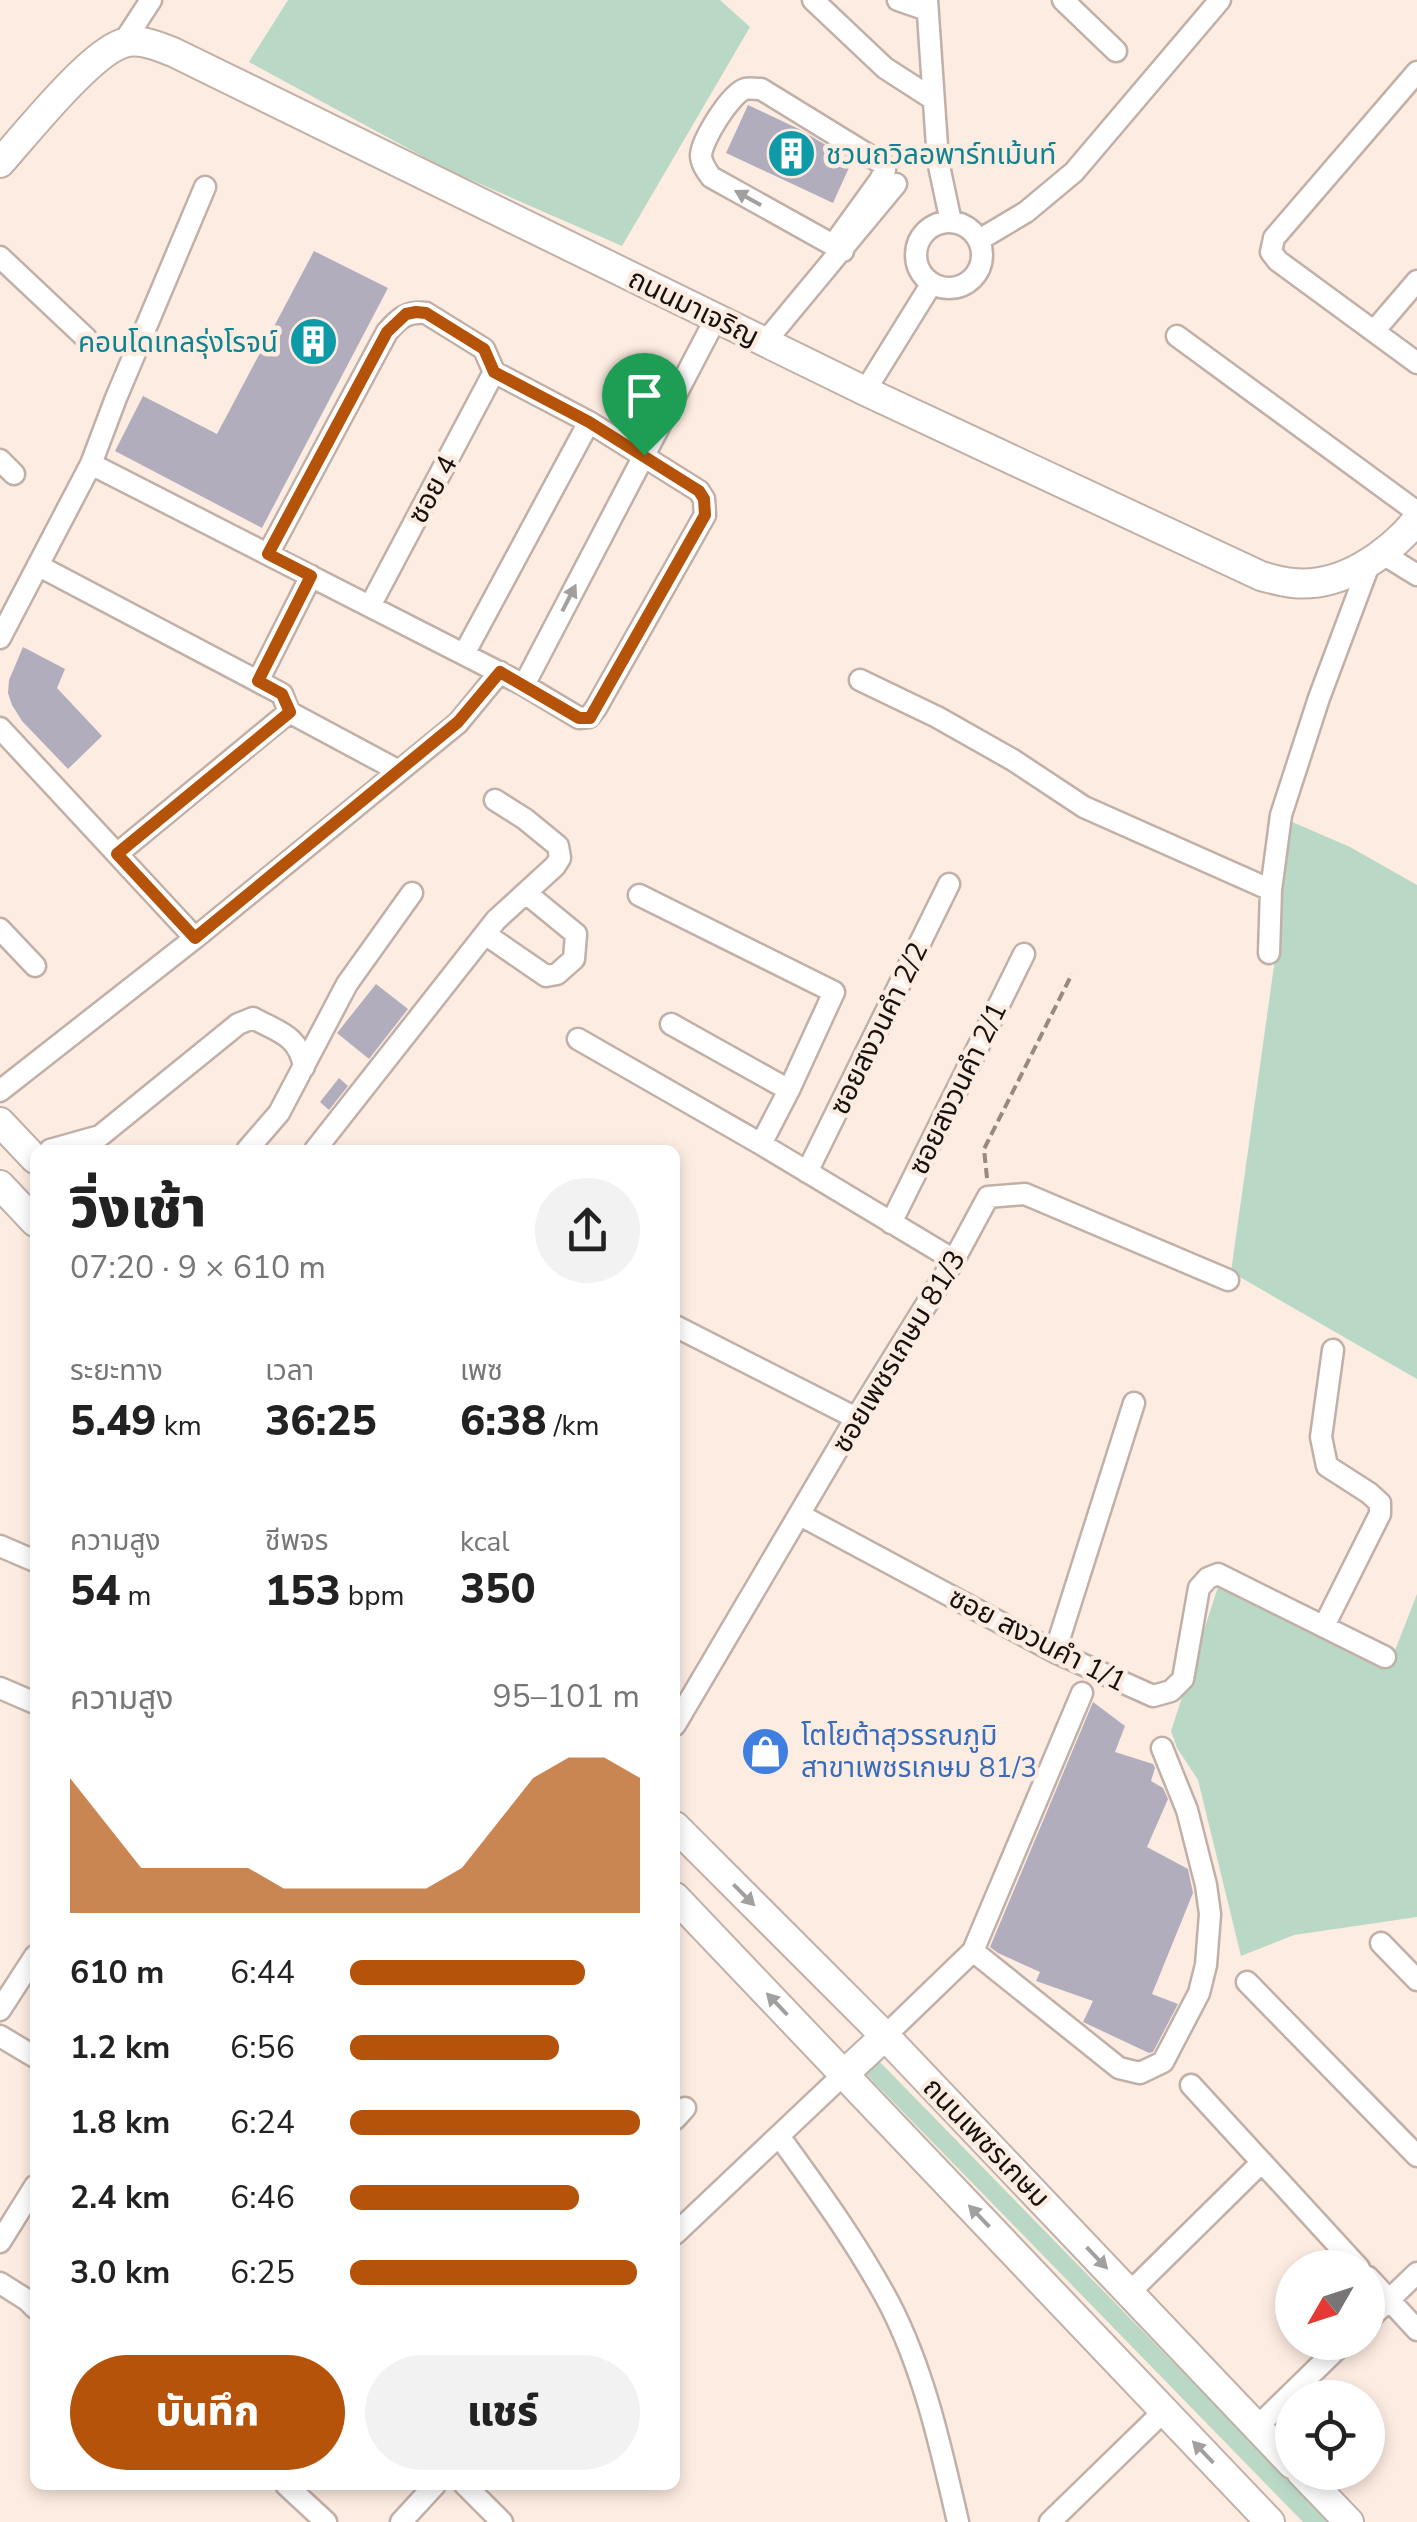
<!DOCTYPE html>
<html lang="th">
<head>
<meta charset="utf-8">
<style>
  :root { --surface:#fff; --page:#f2f2f2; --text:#222; --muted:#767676; --accent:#b45309 }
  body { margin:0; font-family:"Nunito Sans","Noto Sans Thai",sans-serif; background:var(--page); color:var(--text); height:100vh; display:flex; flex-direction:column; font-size:38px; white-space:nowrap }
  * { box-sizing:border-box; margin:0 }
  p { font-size:32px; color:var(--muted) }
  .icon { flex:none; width:55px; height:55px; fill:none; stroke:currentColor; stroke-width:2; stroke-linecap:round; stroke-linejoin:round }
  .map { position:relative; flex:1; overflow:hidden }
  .drawer { position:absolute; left:30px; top:1145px; width:650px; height:1345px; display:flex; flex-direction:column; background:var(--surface); border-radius:15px; box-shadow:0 5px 15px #0003 }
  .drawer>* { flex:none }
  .needle { width:65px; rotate:231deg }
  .tools { position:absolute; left:1275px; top:2250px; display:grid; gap:20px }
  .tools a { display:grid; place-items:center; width:110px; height:110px; border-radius:50%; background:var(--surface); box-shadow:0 5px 15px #0003; font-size:50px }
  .pin { position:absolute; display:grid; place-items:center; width:85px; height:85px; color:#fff; margin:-102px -42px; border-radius:50% 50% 50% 0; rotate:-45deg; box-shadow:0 0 10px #0007 }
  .pin .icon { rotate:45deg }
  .round { display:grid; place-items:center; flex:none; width:105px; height:105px; border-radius:52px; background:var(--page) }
  .head { display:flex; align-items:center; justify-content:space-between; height:170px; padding:0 40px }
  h1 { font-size:55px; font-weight:800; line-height:75px }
  .figures { display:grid; grid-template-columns:repeat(3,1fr); gap:15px; height:170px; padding:10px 40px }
  .figures div { display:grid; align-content:center }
  .figures b { font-size:42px; font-weight:800 }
  .figures small { font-size:28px; font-weight:400 }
  .figures p { font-size:28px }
  .chart { height:280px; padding:20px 40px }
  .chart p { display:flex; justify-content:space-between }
  .chart svg { width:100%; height:180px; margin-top:10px; fill:var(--accent); opacity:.7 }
  .action { display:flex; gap:20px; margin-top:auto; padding:20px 40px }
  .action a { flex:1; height:115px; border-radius:60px; background:var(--accent); color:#fff; font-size:40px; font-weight:800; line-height:115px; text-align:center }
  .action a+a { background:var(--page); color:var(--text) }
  ul { padding:0 40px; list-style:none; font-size:32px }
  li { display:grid; grid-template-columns:160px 120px 1fr; align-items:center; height:75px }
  li i { height:25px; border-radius:12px; background:var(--accent) }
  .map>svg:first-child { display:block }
  .green { fill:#b9d8c6 }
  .building { fill:#b1adbd }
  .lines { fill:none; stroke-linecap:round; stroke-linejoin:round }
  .minor-casing { stroke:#c1b0a7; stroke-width:25 }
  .major-casing { stroke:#c1b0a7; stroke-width:32 }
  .path { stroke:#968a83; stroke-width:4; stroke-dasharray:10 5; stroke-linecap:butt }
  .minor { stroke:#fff; stroke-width:20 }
  .major { stroke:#fff; stroke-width:28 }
  .oneway { fill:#a2a09f }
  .route-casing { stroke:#fff; stroke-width:20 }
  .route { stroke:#b45309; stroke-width:12 }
  .labels { text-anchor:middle; stroke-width:9; stroke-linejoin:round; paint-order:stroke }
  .culture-label { font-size:28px; fill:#0d838f; stroke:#fdece2; text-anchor:start }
  .street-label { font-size:28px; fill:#17110e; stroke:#fdece2 }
  .shop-label { font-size:28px; fill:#366cbe; stroke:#fdece2; text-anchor:start }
</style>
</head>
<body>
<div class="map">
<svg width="1417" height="2522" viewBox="0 0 1417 2522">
  <rect width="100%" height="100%" fill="#fdece2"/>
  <path class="green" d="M288,0H720L750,27L622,246L446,169L249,62Z
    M1290,821L1350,847L1417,885V1379L1231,1272L1274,966Z
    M1218,1587L1394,1653L1417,1594V1917L1294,1935L1241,1956L1198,1780L1177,1748L1171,1731Z
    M876,2058L1329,2522H1303L864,2072Z"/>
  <path class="building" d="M748,105L801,130L852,161L833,203L726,153Z
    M314,251L388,288L262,528L115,451L143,396L217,434Z
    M23,647L65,669L57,688L102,736L68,769L22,721L12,705L8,693L9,680Z
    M376,984L408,1009L369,1059L337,1033Z
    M339,1078L348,1086L329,1110L320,1102Z
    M1093,1702L1125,1726L1115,1752L1153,1764L1155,1768L1151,1781L1163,1788L1168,1799L1147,1847L1188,1869L1192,1888L1193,1893L1152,1994L1178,2004L1153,2052L1149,2053L1083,2022L1093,2001L1036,1981L1040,1972L998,1953L990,1947Z"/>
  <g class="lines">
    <defs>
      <path id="minor" d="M813,0L885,68L933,99
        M898,0L927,10
        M927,0L938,161L951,222
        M1063,0L1116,51
        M123,43L151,0
        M1417,72L1274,238L1271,252L1278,261L1417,363
        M916 255a33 33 0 1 1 66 0a33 33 0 1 1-66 0Z
        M979,240L1026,212L1074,172L1220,0
        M833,245L880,180L885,170L883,164L761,89C755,89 750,88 745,89C730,94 702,140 701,155C701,163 706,170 711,177L833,245L843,251
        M0,257L86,338
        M1375,330L1417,281
        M1177,336L1417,512
        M765,342L896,184
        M865,391L932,283
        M0,460L14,474
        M91,464L524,685L579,718L589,717L596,708L705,515L704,499L699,491L589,422L494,372L484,349L426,313C407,311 399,318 387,332L268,554
        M1383,554L1417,575
        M39,566L282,694L289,712L399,771
        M370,606L494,372
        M0,638L91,464L116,398L205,187
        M464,654L589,422
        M860,680L937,717L1013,760L1084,807L1271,890L1281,815L1319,698L1370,562
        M258,681L311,576
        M524,685L716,318
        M0,728L195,938
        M117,854L289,712
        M639,895L834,992L789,1090L761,1144
        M0,929L35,966
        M485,934L546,976L557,974L574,959L576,934L526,893
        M1269,953L1271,890
        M671,1024L789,1090
        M578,1039L761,1144L954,1260
        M0,1091L195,938L458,723L500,672
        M50,1150L100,1136L238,1024L253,1018C278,1032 299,1035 304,1067
        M247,1150L279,1113L347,984L412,893
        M315,1150L496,920L555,866L560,858L558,846L525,819L495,800
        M807,1172L949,884
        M891,1223L1024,954
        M675,1326L856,1418
        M800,1515L1055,1652L1153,1696L1171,1691L1183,1679L1199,1588L1208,1578L1218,1574L1385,1657
        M0,1546L35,1561
        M1324,1626L1380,1514V1503L1369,1493L1327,1466L1321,1437L1333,1350
        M1055,1652L1134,1403
        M0,1688L35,1703
        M675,1725L856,1418L954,1260L988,1197L1025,1194L1228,1280
        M1381,1943L1417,1980
        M973,1951L1119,2068L1140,2073L1163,2062L1199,1993L1206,1965L1210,1914L1206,1885L1187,1810L1162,1748
        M1247,1982L1417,2156
        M0,2010L35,1956
        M0,2036L35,2057
        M885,2036L973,1951L1082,1693
        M1191,2085L1359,2268
        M675,2119L685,2108
        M779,2136C818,2190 857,2243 889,2303C924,2370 941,2448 958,2522
        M675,2234L844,2074
        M0,2242L35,2186
        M1368,2277L1417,2330
        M0,2283L27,2300L35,2308
        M1130,2292L1262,2162
        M1368,2320L1417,2273
        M1257,2427L1344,2342
        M286,2485L326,2522
        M465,2485L502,2522
        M401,2522L435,2485
        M1050,2522L1164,2411"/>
      <path id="major" d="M0,163C26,134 88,56 121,44C138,37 157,46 173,52L865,391L1261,576C1272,579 1282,582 1293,583C1341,588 1388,555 1417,520
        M0,1122L35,1159
        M0,1185L35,1222
        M675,1826L885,2036L1292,2464
        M675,1897L1270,2522
        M844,2074L885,2036
        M1301,2472L1349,2522"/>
    </defs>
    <use href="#minor" class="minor-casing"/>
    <use href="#major" class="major-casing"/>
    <path class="path" d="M987,1178L984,1149L1072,974"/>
    <use href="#minor" class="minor"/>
    <use href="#major" class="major"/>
  </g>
  <defs><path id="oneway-solid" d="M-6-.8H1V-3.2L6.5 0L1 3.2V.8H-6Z" transform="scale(2.5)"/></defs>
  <g class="oneway">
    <use href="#oneway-solid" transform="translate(748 198) rotate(-151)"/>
    <use href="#oneway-solid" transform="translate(569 598) rotate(-63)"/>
    <use href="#oneway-solid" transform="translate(744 1895) rotate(45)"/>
    <use href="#oneway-solid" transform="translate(777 2004) rotate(-134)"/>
    <use href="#oneway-solid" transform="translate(979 2216) rotate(-134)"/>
    <use href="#oneway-solid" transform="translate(1097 2258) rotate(46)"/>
    <use href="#oneway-solid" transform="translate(1203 2452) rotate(-134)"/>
  </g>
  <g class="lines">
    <defs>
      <path id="route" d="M416,312L426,313L484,349L494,372L589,422L699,491L704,499L705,515L590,718H579L500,672L458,722L195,938L117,854L290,712L282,694L258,681L311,576L268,554L387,332L406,314Z"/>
    </defs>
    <use href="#route" class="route-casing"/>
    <use href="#route" class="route"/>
  </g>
  <defs>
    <symbol id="building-disc" viewBox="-11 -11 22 22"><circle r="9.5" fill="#0f9aa8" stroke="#fdece2"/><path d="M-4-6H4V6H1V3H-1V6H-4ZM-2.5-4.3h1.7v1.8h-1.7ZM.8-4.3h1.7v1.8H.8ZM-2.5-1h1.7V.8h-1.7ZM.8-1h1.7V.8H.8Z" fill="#fff"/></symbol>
    <symbol id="shop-disc" viewBox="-11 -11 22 22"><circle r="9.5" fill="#3f7fe0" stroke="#fdece2"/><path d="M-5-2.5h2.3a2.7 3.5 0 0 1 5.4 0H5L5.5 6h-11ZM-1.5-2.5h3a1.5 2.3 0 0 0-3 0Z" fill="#fff"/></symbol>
  </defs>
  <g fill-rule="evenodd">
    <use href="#building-disc" x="764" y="126" width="55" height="55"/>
    <use href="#building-disc" x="286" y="314" width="55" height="55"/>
    <use href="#shop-disc" x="738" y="1724" width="55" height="55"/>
  </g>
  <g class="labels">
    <g class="culture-label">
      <text x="826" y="164">ชวนถวิลอพาร์ทเม้นท์</text>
      <text x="278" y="352" text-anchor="end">คอนโดเทลรุ่งโรจน์</text>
    </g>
    <g class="street-label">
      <text transform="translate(694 307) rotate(26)" y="10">ถนนมาเจริญ</text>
      <text transform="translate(432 489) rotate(-62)" y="10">ซอย 4</text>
      <text transform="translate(878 1028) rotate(-64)" y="10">ซอยสงวนคำ 2/2</text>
      <text transform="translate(957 1088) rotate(-64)" y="10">ซอยสงวนคำ 2/1</text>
      <text transform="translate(898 1351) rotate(-59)" y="10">ซอยเพชรเกษม 81/3</text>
      <text transform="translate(1038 1639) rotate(27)" y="10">ซอย สงวนคำ 1/1</text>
      <text transform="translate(987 2142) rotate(46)" y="10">ถนนเพชรเกษม</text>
    </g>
    <g class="shop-label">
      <text x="801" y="1745">โตโยต้าสุวรรณภูมิ<tspan x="801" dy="32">สาขาเพชรเกษม 81/3</tspan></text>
    </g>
  </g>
</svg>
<div class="tools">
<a><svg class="needle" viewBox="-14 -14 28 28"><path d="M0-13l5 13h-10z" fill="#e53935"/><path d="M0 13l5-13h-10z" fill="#767676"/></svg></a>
<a><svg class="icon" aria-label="locate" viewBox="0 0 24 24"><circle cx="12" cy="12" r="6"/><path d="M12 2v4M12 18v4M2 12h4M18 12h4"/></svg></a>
</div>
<div class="pin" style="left:644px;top:455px;background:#1e9e55"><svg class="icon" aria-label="arrive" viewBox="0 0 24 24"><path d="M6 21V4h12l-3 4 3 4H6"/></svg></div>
<section class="drawer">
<div class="head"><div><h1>วิ่งเช้า</h1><p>07:20 · 9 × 610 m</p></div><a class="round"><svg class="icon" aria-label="share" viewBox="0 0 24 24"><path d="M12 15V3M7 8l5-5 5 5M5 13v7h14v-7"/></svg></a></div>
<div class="figures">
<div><p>ระยะทาง</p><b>5.49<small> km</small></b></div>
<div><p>เวลา</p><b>36:25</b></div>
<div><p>เพซ</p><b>6:38<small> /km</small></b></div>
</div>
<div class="figures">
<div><p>ความสูง</p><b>54<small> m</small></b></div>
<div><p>ชีพจร</p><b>153<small> bpm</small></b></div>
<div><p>kcal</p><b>350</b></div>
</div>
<div class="chart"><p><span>ความสูง</span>95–101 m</p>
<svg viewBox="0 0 160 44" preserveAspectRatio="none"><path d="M0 44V11L10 22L20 33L30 33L40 33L50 33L60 38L70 38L80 38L90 38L100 38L110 33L120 22L130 11L140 6L150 6L160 11V44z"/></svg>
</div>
<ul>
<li><b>610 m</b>6:44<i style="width:81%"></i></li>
<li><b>1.2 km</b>6:56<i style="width:72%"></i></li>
<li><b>1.8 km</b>6:24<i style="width:100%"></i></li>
<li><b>2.4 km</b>6:46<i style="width:79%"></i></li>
<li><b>3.0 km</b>6:25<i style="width:99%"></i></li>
</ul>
<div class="action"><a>บันทึก</a><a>แชร์</a></div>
</section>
</div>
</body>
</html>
